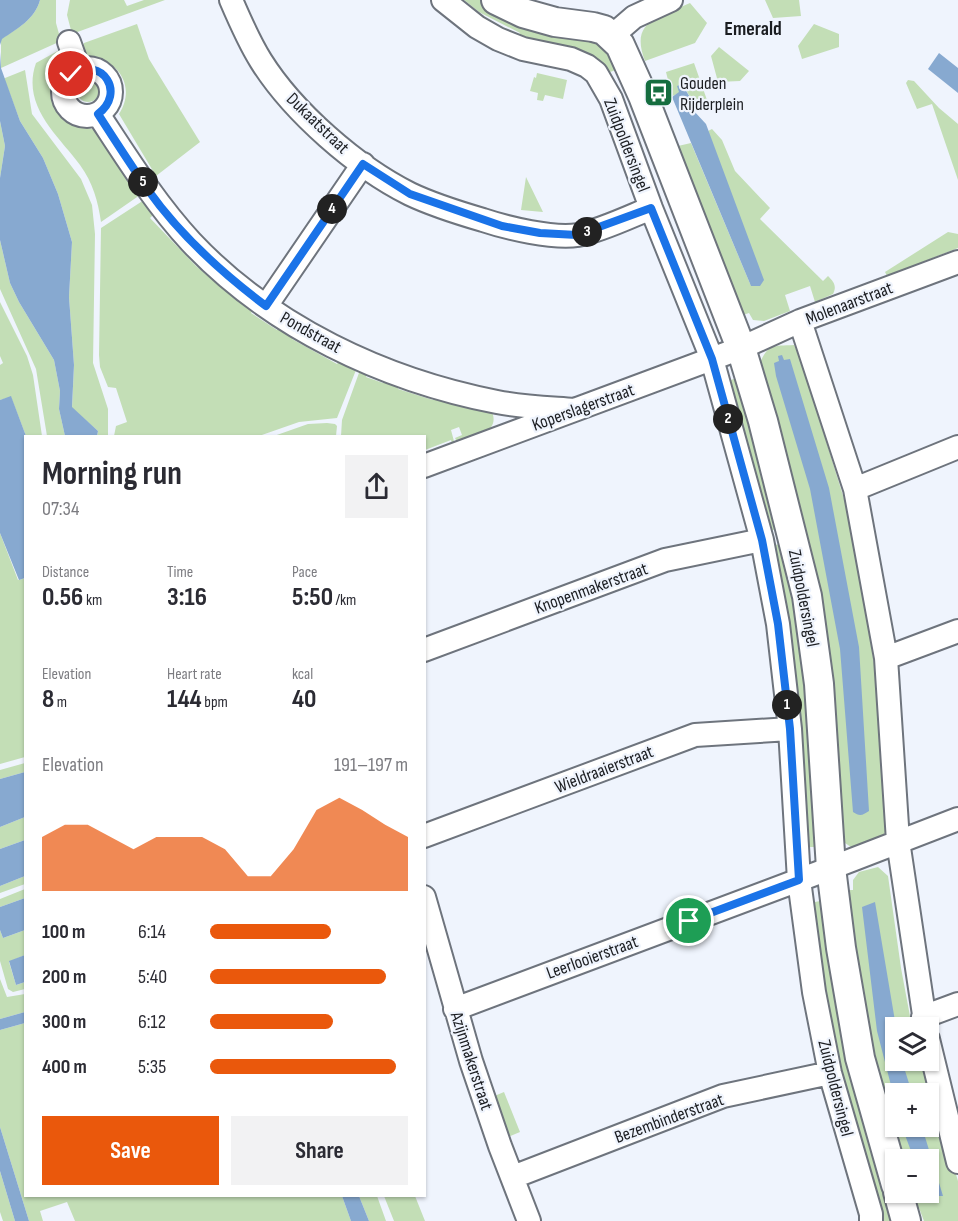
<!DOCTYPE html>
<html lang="en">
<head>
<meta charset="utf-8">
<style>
  :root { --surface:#fff; --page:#f2f2f3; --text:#2b2b33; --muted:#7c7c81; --accent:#ea580c }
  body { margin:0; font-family:"Sofia Sans Condensed",sans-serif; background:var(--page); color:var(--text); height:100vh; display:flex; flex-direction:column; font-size:22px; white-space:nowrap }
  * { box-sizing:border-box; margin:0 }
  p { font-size:20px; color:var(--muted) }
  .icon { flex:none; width:33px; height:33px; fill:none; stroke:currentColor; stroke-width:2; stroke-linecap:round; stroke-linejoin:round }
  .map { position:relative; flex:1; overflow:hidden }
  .details { position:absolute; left:24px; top:435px; width:402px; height:762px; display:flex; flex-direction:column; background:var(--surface); border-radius:0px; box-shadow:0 2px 4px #0004 }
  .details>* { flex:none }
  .buttons { position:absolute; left:885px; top:1017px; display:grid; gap:12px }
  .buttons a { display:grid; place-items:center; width:54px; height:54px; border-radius:0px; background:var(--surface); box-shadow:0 2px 4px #0004; font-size:30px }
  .pin { position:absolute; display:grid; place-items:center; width:51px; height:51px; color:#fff; margin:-26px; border:3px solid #fff; border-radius:50%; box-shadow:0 2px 6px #0007 }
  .km { position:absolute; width:30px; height:30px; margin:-15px; border-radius:50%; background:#222; color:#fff; font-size:16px; line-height:30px; text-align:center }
  .round { display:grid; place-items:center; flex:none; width:63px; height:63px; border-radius:0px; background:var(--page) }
  .summary { display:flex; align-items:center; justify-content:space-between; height:102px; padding:0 18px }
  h1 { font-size:33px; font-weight:700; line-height:45px }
  .figures { display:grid; grid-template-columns:repeat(3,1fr); gap:9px; height:102px; padding:6px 18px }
  .figures div { display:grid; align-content:center }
  .figures b { font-size:26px; font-weight:700 }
  .figures small { font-size:16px; font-weight:400 }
  .figures p { font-size:16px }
  .chart { height:168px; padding:12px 18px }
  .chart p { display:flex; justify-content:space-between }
  .chart svg { width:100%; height:108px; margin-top:6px; fill:var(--accent); opacity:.7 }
  .primary-button { display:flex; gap:12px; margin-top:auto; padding:12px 18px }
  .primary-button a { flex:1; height:69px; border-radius:0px; background:var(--accent); color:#fff; font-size:24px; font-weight:700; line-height:69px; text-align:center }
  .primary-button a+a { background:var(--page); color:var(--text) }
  ul { padding:0 18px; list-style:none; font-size:20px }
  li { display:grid; grid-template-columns:96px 72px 1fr; align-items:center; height:45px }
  li i { height:15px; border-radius:8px; background:var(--accent) }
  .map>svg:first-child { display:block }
  .green { fill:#c3deb6; fill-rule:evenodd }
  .water { fill:#87a9d0 }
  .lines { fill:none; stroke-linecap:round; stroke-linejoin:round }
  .minor-casing { stroke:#6e747d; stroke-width:26 }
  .tertiary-casing { stroke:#6e747d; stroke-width:32 }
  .minor { stroke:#fff; stroke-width:22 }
  .tertiary { stroke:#fff; stroke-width:28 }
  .route-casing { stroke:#fff; stroke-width:12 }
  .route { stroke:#1a73e8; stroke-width:8 }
  .labels { text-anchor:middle; stroke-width:4.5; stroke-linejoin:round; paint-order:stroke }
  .poi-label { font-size:18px; fill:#1b1d21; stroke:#eff4fd; text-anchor:start }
  .street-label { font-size:18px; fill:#1b1d21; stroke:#eff4fd }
  .neighbourhood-label { font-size:20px; font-weight:bold; fill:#1b1d21; stroke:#eff4fd }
</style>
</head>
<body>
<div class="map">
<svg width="958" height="1221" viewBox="0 0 958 1221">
  <rect width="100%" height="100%" fill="#eff4fd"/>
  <path class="green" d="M40,0H56V23L61,41L1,68V39C17,29 35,19 40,0Z
    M70,0H124L127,6L144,0H165L72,34L67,15Z
    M464,0H480L602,42L619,69L607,73L518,37L520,33L479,12Z
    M765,0H799L801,16L773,18Z
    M690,3L707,23L695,43L645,61C629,20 660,17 690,3Z
    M137,24L149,59L200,142L156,176L119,114C138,84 115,56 83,56L82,47L84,43Z
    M814,24L839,34V47L802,59L798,46Z
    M719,47L749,71L740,81L718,82L711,56Z
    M63,48L69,61C65,65 59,70 56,74C47,91 53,114 69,123C79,129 90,125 99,133C112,147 129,178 140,195L101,222C98,201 93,183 80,165C58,135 21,106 36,63Z
    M694,63L707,100L694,104L686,90L666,99L659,83L668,80L666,72Z
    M25,70L32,114L81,179L92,205L95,234L93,363L108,409V436H97L98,431L72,408L74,365L69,297L72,242L58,194L43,158L20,121L5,81L0,80Z
    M537,73L567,80L563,99L545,95L543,101L537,100L538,93L530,91L534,77L536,78Z
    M77 91a11 11 0 1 1 22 0a11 11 0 1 1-22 0Z
    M908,80L914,81L939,108L958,124V180L932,104L917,109L906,83Z
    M0,121L5,146L0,178Z
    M712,129L722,140L735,171L770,208L760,219L823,281L828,276C834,282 837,286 833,294L815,302L810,286L785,295L790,311L764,321L753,320L749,313L743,315L678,146L691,143L751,286L726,181L708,131Z
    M526,177L543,212L521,210Z
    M144,200L155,213L150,218L196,266L235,299L239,294L255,307L251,313L277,330L281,325L294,333L292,339L337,364L341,358L355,364L353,369L356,370L337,418L299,422L259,436H114L116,426L127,422L116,388L108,387L100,367L99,355L101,228Z
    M948,232L958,234V248L887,276L885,272Z
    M0,240L10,283L19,302L54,360L60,391L59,409L65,436H47L36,369L0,289Z
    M0,302L27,356L33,375L42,436H26L11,397L0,400V365L3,363L0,356Z
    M794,345L800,357L845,502L864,601L876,676L886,829L882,841L854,849L842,841L817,601L799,501L757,369C768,345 768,346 794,345Z
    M360,370L368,371L366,377L383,383L385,378L400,382L398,389L433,400L435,393L490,408C504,432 474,438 458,444L455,438L462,435L459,427L451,430L455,445L453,446L451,440L425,450L424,436H341L342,420Z
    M736,378L783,524L807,667L816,847H803L772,546L779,544L777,529L768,531L726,382Z
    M327,423L335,424L337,426L336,436H274L308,424Z
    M0,533L18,580L26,578L25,757L0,764Z
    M25,763V772L0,779V770Z
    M25,817V840L0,849V827Z
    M878,867L888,876L901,968L912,1027L896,1028V1060L922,1061L958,1181V1221H924L919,1208H913L908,1193L928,1192V1160L899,1159L856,995L847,890H853V880L859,872ZM896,1094H928V1126H896Z
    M25,876V884L0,893V886Z
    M25,889V898L0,907V899Z
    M820,901L828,930L893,1221H881L837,1069L810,903Z
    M0,930L3,938L25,930V955L9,962L16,985L25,982V989L13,992L8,989L0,961Z
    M0,979L7,997L25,994V1012L0,1019Z
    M25,1023L26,1196H342L351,1221H75L67,1202L40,1211L43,1221H29L0,1127V1030Z
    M504,1092L520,1132L508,1137L492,1097Z
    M0,1171L15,1221H3L0,1212Z
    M359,1196H377L386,1221H369Z
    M384,1196H415L425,1221H394Z"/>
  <path class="water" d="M0,0H40C35,19 17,29 2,39L0,45Z
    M0,52L1,68L20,121L43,158L58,194L72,242L69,297L74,365L72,407L98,431L97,436H65L59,409L60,391L54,360L19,302L10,283L0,240V178L5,146L0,121Z
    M939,53L958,68V93L928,69Z
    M682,84L694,104L693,110L706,124L764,280L760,286H751L672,97L679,92L677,86Z
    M782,355L784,360L790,359L829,488L859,647L869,811C863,815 860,817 853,812L840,649L810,489L776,376L774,363L779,361L778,356Z
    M11,396L26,436L25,578L19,580L0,533V400Z
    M25,772V817L0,827V779Z
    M25,840V876L0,886V849Z
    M25,898V930L3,938L0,930V907Z
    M875,902L896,1027V1060L902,1061L912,1093L896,1094L895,1101L877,1031L862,907Z
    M25,955V982L16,985L9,961Z
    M25,1012V1023L0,1030V1019Z
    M0,1127L29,1221H15L0,1171Z
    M902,1127H922L943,1196H938L939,1201L931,1203L926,1193L928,1192V1160L914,1159Z
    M342,1196H359L369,1221H351Z"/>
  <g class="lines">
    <defs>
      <path id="minor" d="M231,0C240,21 249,42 261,61C293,112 356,167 410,194C433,205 459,213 483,220C507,228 553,239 578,235C600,231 629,217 651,208
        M443,0L477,27L498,39L523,49L571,59L587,66L596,73L611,99L651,208L712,359L762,540L778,624L790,729L799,880L814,992L830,1073L871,1214V1221
        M612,36L634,17L671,0
        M69,42L79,70
        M63 92a24 24 0 1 1 48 0a24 24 0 1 1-48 0Z
        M98,114C127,158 155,203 191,242C271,327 384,380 497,402C522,407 549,408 574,410
        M266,306L363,164
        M800,321L855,489L886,658L898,841L926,1028
        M424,466L741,348L800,321L958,262
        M855,489L958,447
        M424,650L665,560L762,540
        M886,658L958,631
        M424,836L695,735L790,729
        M424,897L471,1061L500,1146L529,1221
        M455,1009L831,868L958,819
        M923,1017L958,1004
        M928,1039L958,1162
        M513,1177L723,1096L830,1073"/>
      <path id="tertiary" d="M496,0L523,13L555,22L593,27L604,30L620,45L643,96L741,348L763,421L807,596L819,684L831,868L841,948L860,1058L896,1185
        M898,1192L906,1221"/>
    </defs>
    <use href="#minor" class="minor-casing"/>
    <use href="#tertiary" class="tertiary-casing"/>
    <use href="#minor" class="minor"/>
    <use href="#tertiary" class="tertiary"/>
  </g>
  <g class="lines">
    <defs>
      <path id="route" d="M71,74C103,56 126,93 98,114C114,139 131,165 148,190C180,235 222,273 266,306L363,164L410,194L502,226L540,233L577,235L651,208L712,359L762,540L778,624L790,729L799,880L689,921"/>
    </defs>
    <use href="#route" class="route-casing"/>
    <use href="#route" class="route"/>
  </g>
  <defs>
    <symbol id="bus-square" viewBox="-11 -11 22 22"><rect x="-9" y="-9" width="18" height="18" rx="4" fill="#156d3f" stroke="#eff4fd"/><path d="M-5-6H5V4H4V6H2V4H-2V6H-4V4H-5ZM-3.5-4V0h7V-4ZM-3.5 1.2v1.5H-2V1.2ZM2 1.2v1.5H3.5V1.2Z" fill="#fff"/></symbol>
  </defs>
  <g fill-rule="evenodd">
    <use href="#bus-square" x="642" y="76" width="33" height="33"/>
  </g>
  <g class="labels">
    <g class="poi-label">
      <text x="680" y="89">Gouden<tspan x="680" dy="21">Rijderplein</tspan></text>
    </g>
    <g class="street-label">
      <text transform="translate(318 123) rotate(44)" y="6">Dukaatstraat</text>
      <text transform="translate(627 145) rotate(69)" y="6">Zuidpoldersingel</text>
      <text transform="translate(849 303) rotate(-21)" y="6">Molenaarstraat</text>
      <text transform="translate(311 332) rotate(29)" y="6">Pondstraat</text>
      <text transform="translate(583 407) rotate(-20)" y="6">Koperslagerstraat</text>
      <text transform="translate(591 588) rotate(-20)" y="6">Knopenmakerstraat</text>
      <text transform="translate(804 598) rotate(79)" y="6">Zuidpoldersingel</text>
      <text transform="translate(604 769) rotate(-21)" y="6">Wieldraaierstraat</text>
      <text transform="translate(592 957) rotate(-20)" y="6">Leerlooierstraat</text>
      <text transform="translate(472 1061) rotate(72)" y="6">Azijnmakerstraat</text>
      <text transform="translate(836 1088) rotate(76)" y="6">Zuidpoldersingel</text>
      <text transform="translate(669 1118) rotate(-20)" y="6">Bezembinderstraat</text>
    </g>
    <g class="neighbourhood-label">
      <text x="753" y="35">Emerald</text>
    </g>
  </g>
</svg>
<div class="buttons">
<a><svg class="icon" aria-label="layers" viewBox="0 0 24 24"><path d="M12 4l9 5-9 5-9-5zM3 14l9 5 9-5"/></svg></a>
<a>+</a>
<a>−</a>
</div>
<div class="pin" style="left:689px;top:921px;background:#1e9e55"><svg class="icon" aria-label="arrive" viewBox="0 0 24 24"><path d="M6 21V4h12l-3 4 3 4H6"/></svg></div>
<div class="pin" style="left:71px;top:74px;background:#d93025"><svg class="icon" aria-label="check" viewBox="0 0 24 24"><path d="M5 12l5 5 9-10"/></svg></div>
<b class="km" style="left:787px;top:705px">1</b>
<b class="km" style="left:728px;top:419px">2</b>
<b class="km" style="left:587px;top:232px">3</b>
<b class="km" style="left:332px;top:209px">4</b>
<b class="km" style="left:143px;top:182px">5</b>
<section class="details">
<div class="summary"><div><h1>Morning run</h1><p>07:34</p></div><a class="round"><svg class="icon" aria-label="share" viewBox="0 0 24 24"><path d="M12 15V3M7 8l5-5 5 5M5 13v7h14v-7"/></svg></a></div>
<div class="figures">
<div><p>Distance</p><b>0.56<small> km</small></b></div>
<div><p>Time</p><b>3:16</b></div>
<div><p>Pace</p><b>5:50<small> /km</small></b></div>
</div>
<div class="figures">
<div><p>Elevation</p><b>8<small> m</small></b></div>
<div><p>Heart rate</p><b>144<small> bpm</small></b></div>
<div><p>kcal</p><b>40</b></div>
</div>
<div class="chart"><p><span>Elevation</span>191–197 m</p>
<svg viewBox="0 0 160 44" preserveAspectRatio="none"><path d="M0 44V22L10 17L20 17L30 22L40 27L50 22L60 22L70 22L80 27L90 38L100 38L110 27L120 11L130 6L140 11L150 17L160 22V44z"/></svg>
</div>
<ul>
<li><b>100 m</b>6:14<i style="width:61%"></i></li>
<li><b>200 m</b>5:40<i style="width:89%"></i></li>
<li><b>300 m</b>6:12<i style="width:62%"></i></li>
<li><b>400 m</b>5:35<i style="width:94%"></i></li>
</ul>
<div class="primary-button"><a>Save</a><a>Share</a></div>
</section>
</div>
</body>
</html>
